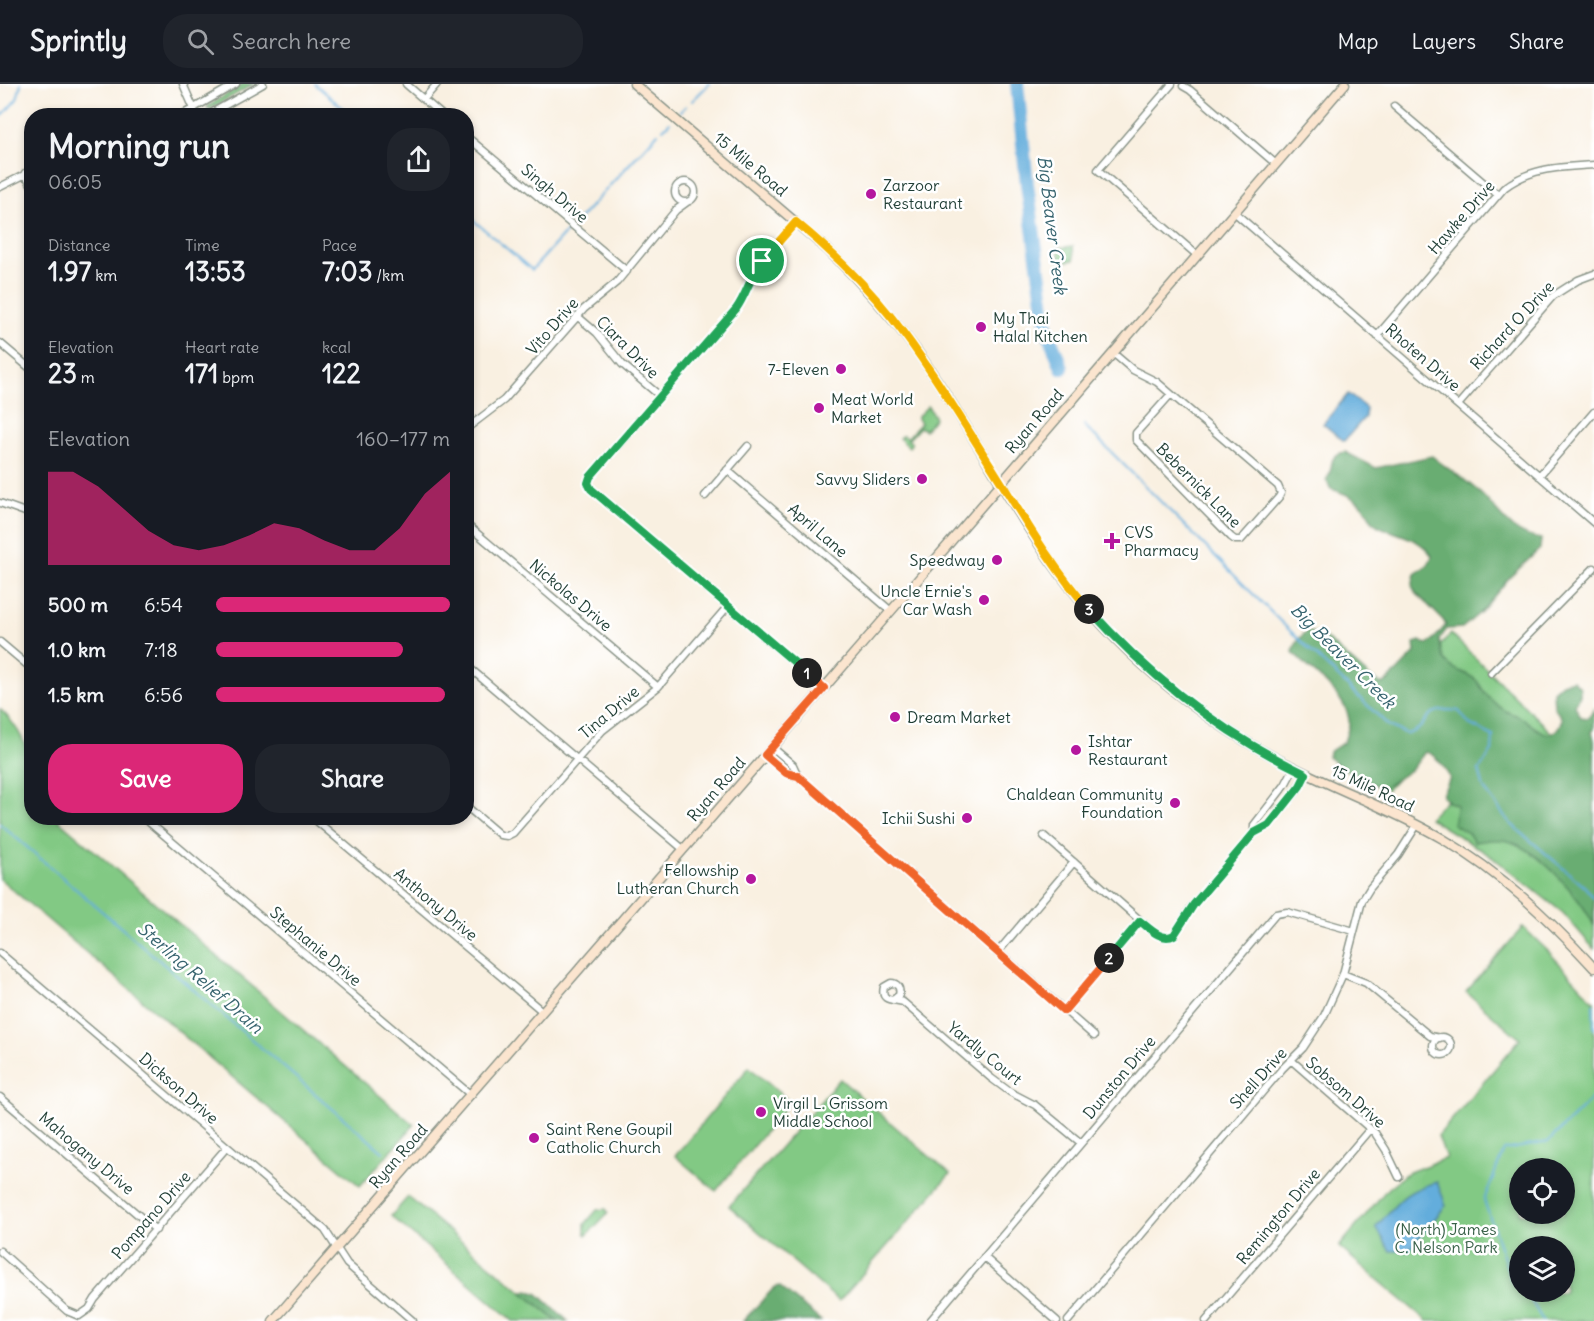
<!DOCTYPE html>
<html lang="en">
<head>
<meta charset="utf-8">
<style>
  :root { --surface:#171b24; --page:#20242c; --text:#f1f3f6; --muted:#9ea1a6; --line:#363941; --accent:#db2777 }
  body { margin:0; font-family:Delius,sans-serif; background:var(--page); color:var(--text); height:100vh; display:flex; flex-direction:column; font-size:22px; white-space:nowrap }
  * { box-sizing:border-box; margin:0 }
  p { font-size:20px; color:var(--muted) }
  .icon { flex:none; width:33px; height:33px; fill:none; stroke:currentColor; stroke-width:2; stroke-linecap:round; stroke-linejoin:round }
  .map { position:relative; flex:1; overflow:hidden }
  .side { position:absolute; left:24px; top:24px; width:450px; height:717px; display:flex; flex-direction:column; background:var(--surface); border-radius:24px; box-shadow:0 3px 9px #0003 }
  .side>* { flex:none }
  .fabs { position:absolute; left:1509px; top:1074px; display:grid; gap:12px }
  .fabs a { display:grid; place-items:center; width:66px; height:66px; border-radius:50%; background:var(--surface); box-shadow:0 3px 9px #0003; font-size:30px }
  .pin { position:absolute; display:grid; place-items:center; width:51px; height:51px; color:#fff; margin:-26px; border:3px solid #fff; border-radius:50%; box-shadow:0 2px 6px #0007 }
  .km { position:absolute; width:30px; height:30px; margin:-15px; border-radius:50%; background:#222; color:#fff; font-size:16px; line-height:30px; text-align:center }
  .round { display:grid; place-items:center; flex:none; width:63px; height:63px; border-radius:24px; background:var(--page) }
  .summary { display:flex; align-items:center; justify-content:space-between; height:102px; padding:0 24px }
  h1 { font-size:33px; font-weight:800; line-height:45px }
  .figures { display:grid; grid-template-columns:repeat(3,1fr); gap:9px; height:102px; padding:6px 24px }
  .figures div { display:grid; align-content:center }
  .figures b { font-size:26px; font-weight:800 }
  .figures small { font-size:16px; font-weight:400 }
  .figures p { font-size:16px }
  .chart { height:168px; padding:12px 24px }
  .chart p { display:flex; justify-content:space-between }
  .chart svg { width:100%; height:108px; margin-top:6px; fill:var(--accent); opacity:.7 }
  .primary-button { display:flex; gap:12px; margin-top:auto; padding:12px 24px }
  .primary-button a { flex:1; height:69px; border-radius:24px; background:var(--accent); color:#fff; font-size:24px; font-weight:800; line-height:69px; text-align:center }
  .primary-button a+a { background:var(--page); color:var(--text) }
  ul { padding:0 24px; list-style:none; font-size:20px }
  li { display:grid; grid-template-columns:96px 72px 1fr; align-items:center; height:45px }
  li i { height:15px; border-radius:8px; background:var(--accent) }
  header { display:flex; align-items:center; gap:36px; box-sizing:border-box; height:84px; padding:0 30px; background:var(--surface); border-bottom:2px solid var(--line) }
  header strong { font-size:28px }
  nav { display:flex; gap:33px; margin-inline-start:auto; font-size:21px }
  .search { width:420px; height:54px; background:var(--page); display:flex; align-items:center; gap:15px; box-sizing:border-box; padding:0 21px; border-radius:24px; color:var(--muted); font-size:22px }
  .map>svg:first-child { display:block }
  .green { fill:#82c984; stroke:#50835c; stroke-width:1.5; fill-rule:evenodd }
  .forest { fill:#69ad72; stroke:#447553; stroke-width:1.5 }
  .water { fill:#64addc; stroke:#427588; stroke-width:1.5 }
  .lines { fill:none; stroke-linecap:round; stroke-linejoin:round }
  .stream { stroke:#64addc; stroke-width:2 }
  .river { stroke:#64addc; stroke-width:14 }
  .street-casing { stroke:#8c968a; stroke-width:9 }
  .secondary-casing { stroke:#8c968a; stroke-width:11 }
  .street { stroke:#fff; stroke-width:6 }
  .secondary { stroke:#fbe5cf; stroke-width:8 }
  .split-1-casing { stroke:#fff; stroke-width:12 }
  .split-2-casing { stroke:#fff; stroke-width:12 }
  .split-3-casing { stroke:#fff; stroke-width:12 }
  .split-4-casing { stroke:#fff; stroke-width:12 }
  .split-1 { stroke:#22a559; stroke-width:8 }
  .split-2 { stroke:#f0652b; stroke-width:8 }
  .split-3 { stroke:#22a559; stroke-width:8 }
  .split-4 { stroke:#f5b400; stroke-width:8 }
  .poi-dot { fill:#b5179e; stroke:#fff; stroke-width:2 }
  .labels { text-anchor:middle; stroke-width:5; stroke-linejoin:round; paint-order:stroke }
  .street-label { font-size:16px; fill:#1f3d34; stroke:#fff }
  .poi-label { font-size:16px; fill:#1f3d34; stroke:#fff; text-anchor:start }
  .park-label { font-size:16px; fill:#386048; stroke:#fff }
  .water-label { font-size:18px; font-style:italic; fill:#37646f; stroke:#fff }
</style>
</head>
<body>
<header>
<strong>Sprintly</strong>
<div class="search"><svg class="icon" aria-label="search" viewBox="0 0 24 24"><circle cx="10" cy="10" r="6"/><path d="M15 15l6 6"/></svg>Search here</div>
<nav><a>Map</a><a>Layers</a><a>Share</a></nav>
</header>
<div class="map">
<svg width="1594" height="1237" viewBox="0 0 1594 1237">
  <rect width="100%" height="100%" fill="#fff"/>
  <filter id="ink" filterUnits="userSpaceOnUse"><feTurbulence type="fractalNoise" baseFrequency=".0167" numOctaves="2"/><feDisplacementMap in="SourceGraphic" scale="12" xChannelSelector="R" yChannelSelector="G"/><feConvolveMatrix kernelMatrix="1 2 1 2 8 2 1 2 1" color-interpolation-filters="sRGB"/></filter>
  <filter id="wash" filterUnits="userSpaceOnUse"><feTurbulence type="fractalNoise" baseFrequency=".008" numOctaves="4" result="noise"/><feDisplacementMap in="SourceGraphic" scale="24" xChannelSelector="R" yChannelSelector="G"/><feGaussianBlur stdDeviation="1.35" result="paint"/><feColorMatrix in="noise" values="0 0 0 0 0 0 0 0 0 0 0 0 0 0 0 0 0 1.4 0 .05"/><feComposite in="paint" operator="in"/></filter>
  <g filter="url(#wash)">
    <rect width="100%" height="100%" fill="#f9f0e1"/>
    <path class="green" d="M243,0H254L210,25L207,24L208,22Z
      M1073,162L1074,176L1060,178L1058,164Z
      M928,322L935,334L925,346L920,343L908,356L912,359L909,363L899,354L903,351L907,354L921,339L917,333Z
      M1451,550L1578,675L1594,658V865L1563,829L1491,772L1429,734L1491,667L1454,635L1387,706L1334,678Z
      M0,625C35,658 32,690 32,734H56L414,1041L360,1102L0,795Z
      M1294,697L1296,700L1275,728H1272L1271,725L1292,698Z
      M1523,843L1548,867L1594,917V1237H1427L1339,1163L1388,1104L1407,1089L1446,1074L1438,1052L1520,955L1466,908ZM1520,1084H1564V1130H1520ZM1520,1162H1564V1208H1520Z
      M749,983L790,1018L716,1107L675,1072Z
      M840,995L950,1090L839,1217L729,1122Z
      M408,1113L557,1237H513L391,1132Z
      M606,1125L608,1129L587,1151L585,1149V1140L597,1126Z"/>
    <path class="forest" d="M1345,368L1376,384L1432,372C1447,385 1466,395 1480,409C1502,430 1509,450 1541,455L1540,465L1509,494L1482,527L1462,544L1447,545L1439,556C1441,563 1441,572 1446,578C1454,588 1468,588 1477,597C1480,601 1482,605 1485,609C1490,615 1499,623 1506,627C1511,630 1518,631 1523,635C1537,644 1553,663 1562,635L1554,623L1553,607L1562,599L1573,596L1580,603V611L1575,622L1581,633L1588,634L1594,625V645L1592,648L1594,656V842C1582,814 1534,760 1503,756C1494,755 1483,757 1474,758L1468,749L1453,740L1457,721L1448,718L1442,711L1450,694C1445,684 1437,670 1425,668L1412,685L1382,705L1341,683L1328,673L1329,668L1344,658C1346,651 1350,643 1349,636C1347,612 1309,586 1293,568C1295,559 1300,553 1307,547L1322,551L1371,594L1382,600L1389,596L1415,569L1414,559L1420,557L1427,560L1433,556L1446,541L1443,536L1416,509L1412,502L1415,490L1428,481L1432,472C1419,452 1397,452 1377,441C1371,438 1370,431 1366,426C1357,414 1344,409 1331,405L1326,396C1336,384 1325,372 1345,368Z
      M779,1202L821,1237H743L774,1204Z
      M528,1206L538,1210L568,1237H557L522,1208Z"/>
    <path class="water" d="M1348,310L1366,324L1365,333L1344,357L1323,340Z
      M1437,1098L1446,1121L1409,1167H1390L1376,1143C1398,1118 1403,1107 1437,1098Z"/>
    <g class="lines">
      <path class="stream" d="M315,0L352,32
        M692,17L709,0
        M680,28L686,22
        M0,34L17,15L21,0
        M663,45L670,38
        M466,130L532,186L568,146
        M579,135L658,49
        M1084,341L1281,538L1389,642L1407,650C1427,644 1421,636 1433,629C1441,625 1450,626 1459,627L1469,640L1493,652L1492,667L1479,686L1484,705L1510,739L1585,803L1594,814
        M0,740L383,1068
        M1593,920L1594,944
        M1520,1203L1512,1198L1484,1116L1504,1066L1548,1058L1594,1012
        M1526,1208L1543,1237"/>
      <path class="river" d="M1017,0L1027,100L1047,246L1062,284"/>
    </g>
  </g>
  <g filter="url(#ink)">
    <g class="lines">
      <defs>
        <path id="street" d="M183,0L197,32
          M406,0L443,32
          M1172,0L1098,86L1197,171
          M1183,2L1190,6L1276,80
          M424,15L437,0
          M1394,22L1498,111
          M180,32L236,0
          M206,32L263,0
          M466,52L627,187
          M25,89L32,102
          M675 108a10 10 0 1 1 20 0a10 10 0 1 1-20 0Z
          M0,103L32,87
          M1234,128L1594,439
          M796,138L755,185L744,212L736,225L590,393L588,399L591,405L824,604
          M577,232L597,249L622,280L660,312
          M1377,252L1504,104C1531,83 1561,83 1594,81
          M0,259L32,286
          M1113,269L1133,286L1157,298L1278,402L1281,409L1279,413L1241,456H1235L1231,453L1136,356V349L1171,310
          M1458,321L1553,212L1578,196L1594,190
          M466,345L504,316L584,225L617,198L676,126L687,118
          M727,386L891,527
          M1539,392L1594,328
          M705,412L748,362
          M0,419L25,428L32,433
          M466,440L658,603
          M0,558L32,585
          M466,581L683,765
          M1491,589L1594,484
          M772,663L793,681L798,692L1094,952
          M765,671L786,689L798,692
          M466,722L500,751L507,752L513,749L602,647L658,603L728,522
          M144,734L471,1011
          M313,734L542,927
          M1254,749V741L1285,701L1294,684
          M1044,752L1150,845C1158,850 1165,857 1174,851L1191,823L1254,749L1269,741L1297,707L1307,690
          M0,869L325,1146L347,1180L413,1237
          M997,869L1074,778
          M1343,890L1366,899L1430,952L1440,954
          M893,916L899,911C901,904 897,899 891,899L884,903C880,918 894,915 903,918L991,994L1010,1008L1035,1021L1081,1059
          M1064,927L1140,837
          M1433 962a9 9 0 1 1 18 0a9 9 0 1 1-18 0Z
          M1291,976L1375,1049L1386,1066L1399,1093
          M0,1013L156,1146
          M0,1167L67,1227L79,1232L89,1225L95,1215L227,1063
          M984,1173L1057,1237
          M930,1237L1276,830L1287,828L1354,847
          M1068,1237L1282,985L1303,964L1324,932L1343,890L1362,817L1370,804L1398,771L1417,741
          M1206,1237L1370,1045"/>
        <path id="secondary" d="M634,0L828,166C860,197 890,230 917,267C965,334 1002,408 1050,476C1076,513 1108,549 1142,580C1187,621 1238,656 1293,683C1343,708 1395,727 1443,755C1501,789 1549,835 1594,884
          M273,1237L891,527L1345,0"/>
      </defs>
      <use href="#street" class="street-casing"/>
      <use href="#secondary" class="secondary-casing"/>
      <use href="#street" class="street"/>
      <use href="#secondary" class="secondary"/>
    </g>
  </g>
  <g class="lines" filter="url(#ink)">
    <defs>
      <path id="split-1" d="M762,177C750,192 747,210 736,225L590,393L588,399L591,405L807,589"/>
      <path id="split-2" d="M807,589L824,604L765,671L786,689L798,692L1064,927L1109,874"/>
      <path id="split-3" d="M1089,525C1151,594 1222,650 1306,690L1300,702L1269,741L1254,749L1194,820L1174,851C1162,858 1150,845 1140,837L1109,874"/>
      <path id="split-4" d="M762,177L796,138C830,166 864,199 892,234C929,281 959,332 991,382C1022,431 1050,481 1089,525"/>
    </defs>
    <use href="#split-1" class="split-1-casing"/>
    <use href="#split-2" class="split-2-casing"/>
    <use href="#split-3" class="split-3-casing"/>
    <use href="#split-4" class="split-4-casing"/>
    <use href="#split-1" class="split-1"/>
    <use href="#split-2" class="split-2"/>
    <use href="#split-3" class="split-3"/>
    <use href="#split-4" class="split-4"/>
  </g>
  <g class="poi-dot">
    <circle cx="871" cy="110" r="6"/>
    <circle cx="981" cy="243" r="6"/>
    <circle cx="841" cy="285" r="6"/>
    <circle cx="819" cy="324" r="6"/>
    <circle cx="922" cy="395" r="6"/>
    <path d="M1109 448h6v6h6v6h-6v6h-6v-6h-6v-6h6z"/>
    <circle cx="997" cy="476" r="6"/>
    <circle cx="984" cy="516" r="6"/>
    <circle cx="895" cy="633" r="6"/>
    <circle cx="1076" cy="666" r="6"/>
    <circle cx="1175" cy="719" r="6"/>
    <circle cx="967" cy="734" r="6"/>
    <circle cx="751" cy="795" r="6"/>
    <circle cx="761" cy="1028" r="6"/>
    <circle cx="534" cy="1054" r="6"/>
  </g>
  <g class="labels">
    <g class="street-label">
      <text transform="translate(751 80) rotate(40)" y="6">15 Mile Road</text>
      <text transform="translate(555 109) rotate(40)" y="6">Singh Drive</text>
      <text transform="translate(1461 133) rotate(-49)" y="6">Hawke Drive</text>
      <text transform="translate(1512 241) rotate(-47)" y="6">Richard O Drive</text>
      <text transform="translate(552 242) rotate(-49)" y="6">Vito Drive</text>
      <text transform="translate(628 263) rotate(45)" y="6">Ciara Drive</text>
      <text transform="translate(1423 273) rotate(41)" y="6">Rhoten Drive</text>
      <text transform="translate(1034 337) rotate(-49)" y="6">Ryan Road</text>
      <text transform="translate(1199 401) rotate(45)" y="6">Bebernick Lane</text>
      <text transform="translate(818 446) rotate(41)" y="6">April Lane</text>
      <text transform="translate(571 511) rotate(40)" y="6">Nickolas Drive</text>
      <text transform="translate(609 628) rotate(-40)" y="6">Tina Drive</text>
      <text transform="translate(1373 704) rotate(25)" y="6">15 Mile Road</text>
      <text transform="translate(716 705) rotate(-49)" y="6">Ryan Road</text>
      <text transform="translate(436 820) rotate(40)" y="6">Anthony Drive</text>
      <text transform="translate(316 862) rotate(40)" y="6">Stephanie Drive</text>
      <text transform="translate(985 969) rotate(39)" y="6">Yardly Court</text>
      <text transform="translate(1119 993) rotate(-50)" y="6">Dunston Drive</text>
      <text transform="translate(1258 994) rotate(-48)" y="6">Shell Drive</text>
      <text transform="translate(179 1004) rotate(41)" y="6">Dickson Drive</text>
      <text transform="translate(1346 1008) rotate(41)" y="6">Sobsom Drive</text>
      <text transform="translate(87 1069) rotate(40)" y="6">Mahogany Drive</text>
      <text transform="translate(398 1072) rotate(-49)" y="6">Ryan Road</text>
      <text transform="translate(151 1131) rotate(-49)" y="6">Pompano Drive</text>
      <text transform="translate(1278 1132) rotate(-50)" y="6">Remington Drive</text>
    </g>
    <g class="poi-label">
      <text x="883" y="107">Zarzoor<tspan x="883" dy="18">Restaurant</tspan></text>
      <text x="993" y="240">My Thai<tspan x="993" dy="18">Halal Kitchen</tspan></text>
      <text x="829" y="291" text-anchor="end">7-Eleven</text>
      <text x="831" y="321">Meat World<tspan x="831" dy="18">Market</tspan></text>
      <text x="910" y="401" text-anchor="end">Savvy Sliders</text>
      <text x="1124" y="454">CVS<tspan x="1124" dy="18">Pharmacy</tspan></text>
      <text x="985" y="482" text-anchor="end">Speedway</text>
      <text x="972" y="513" text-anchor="end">Uncle Ernie's<tspan x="972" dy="18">Car Wash</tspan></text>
      <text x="907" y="639">Dream Market</text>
      <text x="1088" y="663">Ishtar<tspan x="1088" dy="18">Restaurant</tspan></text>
      <text x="1163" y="716" text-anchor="end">Chaldean Community<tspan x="1163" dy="18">Foundation</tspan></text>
      <text x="955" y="740" text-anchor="end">Ichii Sushi</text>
      <text x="739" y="792" text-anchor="end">Fellowship<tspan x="739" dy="18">Lutheran Church</tspan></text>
      <text x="773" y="1025">Virgil L. Grissom<tspan x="773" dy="18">Middle School</tspan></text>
      <text x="546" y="1051">Saint Rene Goupil<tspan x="546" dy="18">Catholic Church</tspan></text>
    </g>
    <g class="park-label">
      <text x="1446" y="1151">(North) James<tspan x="1446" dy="18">C. Nelson Park</tspan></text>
    </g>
    <g class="water-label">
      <text transform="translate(1052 141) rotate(83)" y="6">Big Beaver Creek</text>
      <text transform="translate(1343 572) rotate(45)" y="6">Big Beaver Creek</text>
      <text transform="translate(200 894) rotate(41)" y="6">Sterling Relief Drain</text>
    </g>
  </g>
</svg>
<div class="fabs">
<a><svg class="icon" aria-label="locate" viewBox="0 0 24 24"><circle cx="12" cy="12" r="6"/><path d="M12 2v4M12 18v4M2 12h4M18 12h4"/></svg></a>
<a><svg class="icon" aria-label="layers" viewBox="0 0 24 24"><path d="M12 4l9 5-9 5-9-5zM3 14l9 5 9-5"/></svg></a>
</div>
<div class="pin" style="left:762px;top:177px;background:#1e9e55"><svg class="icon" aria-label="arrive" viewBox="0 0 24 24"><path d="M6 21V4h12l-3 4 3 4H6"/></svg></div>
<b class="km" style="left:807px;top:589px">1</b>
<b class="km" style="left:1109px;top:874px">2</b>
<b class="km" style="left:1089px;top:525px">3</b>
<section class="side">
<div class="summary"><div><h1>Morning run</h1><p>06:05</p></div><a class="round"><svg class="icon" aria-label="share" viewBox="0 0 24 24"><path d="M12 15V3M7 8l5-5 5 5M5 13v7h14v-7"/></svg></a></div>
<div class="figures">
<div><p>Distance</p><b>1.97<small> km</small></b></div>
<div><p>Time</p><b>13:53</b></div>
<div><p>Pace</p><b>7:03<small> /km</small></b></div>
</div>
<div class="figures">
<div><p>Elevation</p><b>23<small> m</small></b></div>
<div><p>Heart rate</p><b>171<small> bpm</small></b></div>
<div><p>kcal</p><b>122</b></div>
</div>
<div class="chart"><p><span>Elevation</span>160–177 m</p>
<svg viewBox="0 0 160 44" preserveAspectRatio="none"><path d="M0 44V6L10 6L20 12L30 21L40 30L50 36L60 38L70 36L80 32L90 27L100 29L110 34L120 38L130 38L140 29L150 15L160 6V44z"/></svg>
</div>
<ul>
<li><b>500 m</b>6:54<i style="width:100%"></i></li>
<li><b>1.0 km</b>7:18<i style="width:80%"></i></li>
<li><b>1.5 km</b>6:56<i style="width:98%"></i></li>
</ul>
<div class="primary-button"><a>Save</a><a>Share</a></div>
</section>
</div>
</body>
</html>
